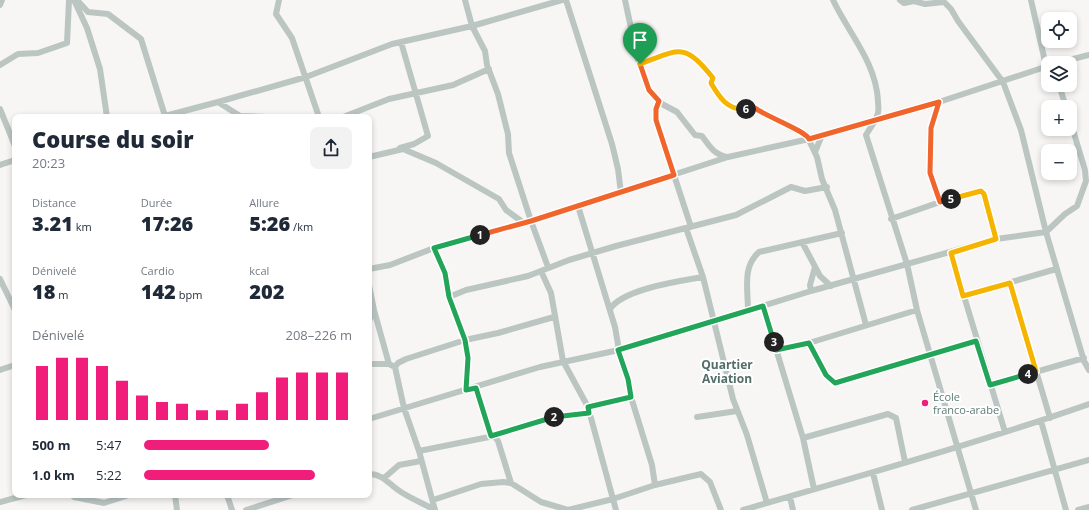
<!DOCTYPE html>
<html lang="fr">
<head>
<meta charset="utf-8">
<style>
  :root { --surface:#fff; --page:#f2f2f3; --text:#1f2937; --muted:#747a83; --accent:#f01d7a }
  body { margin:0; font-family:"Open Sans",sans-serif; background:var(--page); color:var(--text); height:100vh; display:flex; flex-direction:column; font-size:15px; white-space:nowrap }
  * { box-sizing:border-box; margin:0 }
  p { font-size:13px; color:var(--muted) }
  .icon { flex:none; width:22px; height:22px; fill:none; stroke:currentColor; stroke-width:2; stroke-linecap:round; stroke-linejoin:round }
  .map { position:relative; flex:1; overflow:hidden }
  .panel { position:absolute; left:12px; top:114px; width:360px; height:384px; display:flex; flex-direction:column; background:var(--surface); border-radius:8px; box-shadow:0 2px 6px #0003 }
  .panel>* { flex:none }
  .fabs { position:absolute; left:1041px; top:12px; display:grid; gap:8px }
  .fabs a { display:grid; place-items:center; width:36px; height:36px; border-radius:8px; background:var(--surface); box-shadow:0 2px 6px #0003; font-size:20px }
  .pin { position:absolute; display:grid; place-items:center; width:34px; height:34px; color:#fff; margin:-41px -17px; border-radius:50% 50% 50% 0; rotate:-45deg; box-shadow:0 0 4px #0007 }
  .pin .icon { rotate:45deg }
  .km { position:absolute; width:20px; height:20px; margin:-10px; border-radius:50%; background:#222; color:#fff; font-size:11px; line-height:20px; text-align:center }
  .round { display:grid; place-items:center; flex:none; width:42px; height:42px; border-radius:8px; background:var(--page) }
  .headline { display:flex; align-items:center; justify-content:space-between; height:68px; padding:0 20px }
  h1 { font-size:22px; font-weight:800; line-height:30px }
  .metrics { display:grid; grid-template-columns:repeat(3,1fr); gap:6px; height:68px; padding:4px 20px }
  .metrics div { display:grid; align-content:center }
  .metrics b { font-size:20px; font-weight:800 }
  .metrics small { font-size:11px; font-weight:400 }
  .metrics p { font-size:11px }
  .chart { height:112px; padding:8px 20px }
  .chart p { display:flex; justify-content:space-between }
  .chart svg { width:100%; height:72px; margin-top:4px; stroke:var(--accent); stroke-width:6 }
  ul { padding:0 20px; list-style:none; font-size:13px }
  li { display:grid; grid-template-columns:64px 48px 1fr; align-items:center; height:30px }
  li i { height:10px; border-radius:5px; background:var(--accent) }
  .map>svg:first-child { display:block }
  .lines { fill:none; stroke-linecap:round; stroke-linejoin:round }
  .minor { stroke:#bbc6c3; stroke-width:6 }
  .split-1-casing { stroke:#fff; stroke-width:8 }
  .split-2-casing { stroke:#fff; stroke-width:8 }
  .split-3-casing { stroke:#fff; stroke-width:8 }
  .split-4-casing { stroke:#fff; stroke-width:8 }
  .split-5-casing { stroke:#fff; stroke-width:8 }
  .split-6-casing { stroke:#fff; stroke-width:8 }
  .split-7-casing { stroke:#fff; stroke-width:8 }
  .split-1 { stroke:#f0652b; stroke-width:5 }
  .split-2 { stroke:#22a559; stroke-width:5 }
  .split-3 { stroke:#22a559; stroke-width:5 }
  .split-4 { stroke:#22a559; stroke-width:5 }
  .split-5 { stroke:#f5b400; stroke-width:5 }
  .split-6 { stroke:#f0652b; stroke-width:5 }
  .split-7 { stroke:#f5b400; stroke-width:5 }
  .poi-dot { fill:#f01d7a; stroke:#fff; stroke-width:1.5 }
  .labels { text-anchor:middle; stroke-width:4; stroke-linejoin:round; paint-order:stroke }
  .poi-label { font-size:11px; fill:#5d7c75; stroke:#fff; text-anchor:start }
  .neighbourhood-label { font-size:12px; font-weight:bold; fill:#536d67; stroke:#fff }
</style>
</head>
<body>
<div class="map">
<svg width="1089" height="510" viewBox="0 0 1089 510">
  <rect width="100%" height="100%" fill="#f8f6f5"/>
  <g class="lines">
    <path class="minor" d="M74,0L87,28L100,69L107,117
      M77,0L88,12L108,14L141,39L165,116L218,102L240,116L267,117
      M279,0L276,14L292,38L319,117
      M562,0L472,26L485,51L487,65L498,94L508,134L509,153L531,221L728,157L809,139L939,102L1048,66
      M566,0L612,144L618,169L621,193
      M625,0L637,56L649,90L662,104L677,112L695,135L702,136C710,147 714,154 727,157
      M833,0C849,34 876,62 878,101C878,105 879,109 878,113C876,121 870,128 866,135L907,264L917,310L976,510
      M900,0L904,3L914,1L925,4L944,2L951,9L958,21L1003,82L1021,130L1046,232L1084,361L1089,370
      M1031,0L1046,66
      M0,5L2,0
      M1057,63L1089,55
      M640,64C680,49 684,42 713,78L711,83C723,105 730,111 755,108L762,113L781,121L793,129L806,134L817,157L822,179L835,210L866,325
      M0,65L18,54L38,53L67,43L69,0
      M1059,85L1066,107
      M659,101L656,109V120L691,227
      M218,102L306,77L392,44L472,26L465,0
      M939,102L931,128L930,173L940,202
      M0,109L15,146
      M343,117L389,99L453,85L489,69
      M400,148L414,144L428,136L401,42
      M815,152L822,135
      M369,157L403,149L436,163L499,199L506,210L524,223
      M0,165L15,160
      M578,206L615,327L619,350L628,379L631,397L652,465L655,485L701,474L710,482L721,510
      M891,219L940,202L981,191L984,194L996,239
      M686,228L703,277L733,399L747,435L767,503
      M802,242L820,276L831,286
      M434,248L531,221L548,267
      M951,253L1005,432
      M369,269L390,265L434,248L445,273L449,297L465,340L468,359L466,390
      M541,271L551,293L563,361L588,407L616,510
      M0,279L15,310
      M1010,283L1050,418
      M369,285L374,310L369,321
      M811,291L810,285L815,267
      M963,296L1056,269
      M449,297L466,290L528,276L569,260L616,246L736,215L791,187L805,191L827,187
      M763,306L803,438L814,489
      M610,309C623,289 680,281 703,277
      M374,310L389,364L395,367L404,408L419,451L435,510
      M748,311C748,289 742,267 759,252L842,233
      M809,343L826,375L835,383L976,341
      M776,350L809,343L917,310
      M369,364H389
      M395,367L398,363L406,359L465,340L498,333L554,317
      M0,370L15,365
      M990,385L1084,358
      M476,388L491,435
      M588,407L631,397
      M697,417L737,411
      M369,419L540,367L619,350L811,291L996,239L1046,232L1065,214L1077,206L1086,181L1085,170L1070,120
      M1041,421L1066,510
      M494,436L555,416L589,413
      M803,438L888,414L896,418L905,462
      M419,451L494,436L498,441L511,483
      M873,473L882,510
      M369,474C384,474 389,485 401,492C412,499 424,504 435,510
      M384,478L399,465L421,461
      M72,495L74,497L104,503L129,495
      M175,495L177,510
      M227,495L232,510
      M790,497L793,510
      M433,500L481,484L503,482L511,483L541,502L568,510L613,499L655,485
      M0,502L26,495
      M246,510L293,495
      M743,510C859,476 975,444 1089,404
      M912,510L1089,460
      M1078,510L1089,507"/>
  </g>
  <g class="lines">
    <defs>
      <path id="split-1" d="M480,235L531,221L674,175L656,120V109L659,101L649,90L640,64"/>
      <path id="split-2" d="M480,235L434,248L445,273L449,297L465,340L468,358L466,390L476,388L491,436L554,417"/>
      <path id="split-3" d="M554,417L589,413L588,407L631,397L628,379L618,350L763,306L774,342"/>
      <path id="split-4" d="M774,342L776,350L809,343L826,375L835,383L976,341L990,385L1028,374"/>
      <path id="split-5" d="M951,199L981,191L984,194L996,239L951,253L963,296L1010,283L1036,371L1028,374"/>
      <path id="split-6" d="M746,109L755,108C765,116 806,131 809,139L939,102L931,128L930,173L940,202L951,199"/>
      <path id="split-7" d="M640,64C680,49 684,42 713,78L711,83C719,97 728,111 746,109"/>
    </defs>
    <use href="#split-1" class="split-1-casing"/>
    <use href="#split-2" class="split-2-casing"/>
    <use href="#split-3" class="split-3-casing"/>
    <use href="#split-4" class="split-4-casing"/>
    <use href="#split-5" class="split-5-casing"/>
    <use href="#split-6" class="split-6-casing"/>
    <use href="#split-7" class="split-7-casing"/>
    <use href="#split-1" class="split-1"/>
    <use href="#split-2" class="split-2"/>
    <use href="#split-3" class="split-3"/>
    <use href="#split-4" class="split-4"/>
    <use href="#split-5" class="split-5"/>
    <use href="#split-6" class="split-6"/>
    <use href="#split-7" class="split-7"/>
  </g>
  <circle class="poi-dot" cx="925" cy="403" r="4"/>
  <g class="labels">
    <g class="poi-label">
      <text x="933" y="401">École<tspan x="933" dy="13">franco-arabe</tspan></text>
    </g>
    <g class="neighbourhood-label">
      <text x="727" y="369">Quartier<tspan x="727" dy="14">Aviation</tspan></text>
    </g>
  </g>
</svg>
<div class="fabs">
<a><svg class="icon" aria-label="locate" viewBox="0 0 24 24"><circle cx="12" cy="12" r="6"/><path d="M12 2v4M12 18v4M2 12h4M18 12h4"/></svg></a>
<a><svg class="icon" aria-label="layers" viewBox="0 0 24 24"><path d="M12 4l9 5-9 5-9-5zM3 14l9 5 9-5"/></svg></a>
<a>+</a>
<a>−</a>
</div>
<div class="pin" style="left:640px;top:64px;background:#1e9e55"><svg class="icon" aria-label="arrive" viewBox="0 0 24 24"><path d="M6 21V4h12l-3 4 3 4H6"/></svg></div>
<b class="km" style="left:480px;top:235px">1</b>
<b class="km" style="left:554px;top:417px">2</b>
<b class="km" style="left:774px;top:342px">3</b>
<b class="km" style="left:1028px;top:374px">4</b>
<b class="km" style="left:951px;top:199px">5</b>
<b class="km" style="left:746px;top:109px">6</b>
<section class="panel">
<div class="headline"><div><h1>Course du soir</h1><p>20:23</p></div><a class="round"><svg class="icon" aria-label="share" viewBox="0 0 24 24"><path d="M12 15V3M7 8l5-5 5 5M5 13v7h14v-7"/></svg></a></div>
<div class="metrics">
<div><p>Distance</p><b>3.21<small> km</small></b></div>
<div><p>Durée</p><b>17:26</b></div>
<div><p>Allure</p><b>5:26<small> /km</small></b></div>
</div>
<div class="metrics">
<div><p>Dénivelé</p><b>18<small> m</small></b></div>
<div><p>Cardio</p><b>142<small> bpm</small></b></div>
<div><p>kcal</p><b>202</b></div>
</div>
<div class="chart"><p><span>Dénivelé</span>208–226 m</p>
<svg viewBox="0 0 160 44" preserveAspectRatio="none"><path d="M5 44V11M15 44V6M25 44V6M35 44V11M45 44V20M55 44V29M65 44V33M75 44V34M85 44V38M95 44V38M105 44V34M115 44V27M125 44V18M135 44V15M145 44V15M155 44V15"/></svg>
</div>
<ul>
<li><b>500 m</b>5:47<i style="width:60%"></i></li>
<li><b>1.0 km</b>5:22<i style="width:82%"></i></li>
</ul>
</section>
</div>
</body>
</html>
